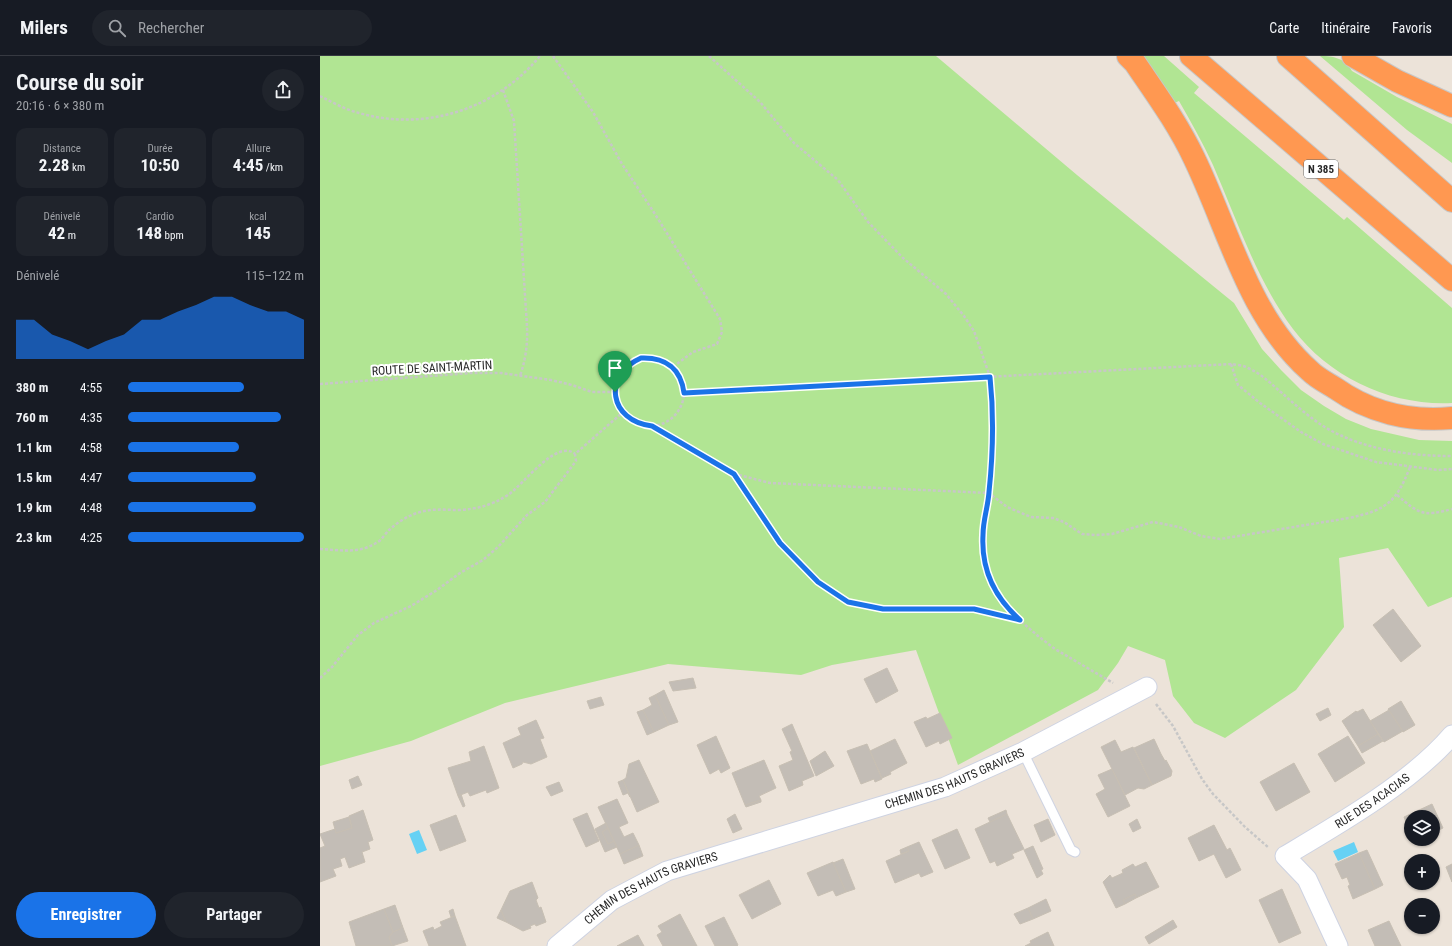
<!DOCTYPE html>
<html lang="fr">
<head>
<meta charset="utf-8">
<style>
  :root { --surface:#171b24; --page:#20242c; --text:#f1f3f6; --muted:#9ea1a6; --line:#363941; --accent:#1a73e8 }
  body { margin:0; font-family:"Roboto Condensed",sans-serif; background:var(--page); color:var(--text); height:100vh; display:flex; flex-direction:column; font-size:15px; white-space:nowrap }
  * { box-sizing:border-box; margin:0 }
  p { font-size:13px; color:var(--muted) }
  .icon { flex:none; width:22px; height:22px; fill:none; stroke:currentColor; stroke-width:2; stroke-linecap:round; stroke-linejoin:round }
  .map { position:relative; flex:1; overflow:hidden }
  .side { display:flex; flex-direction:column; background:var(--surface); width:320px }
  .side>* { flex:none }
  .controls { position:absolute; left:1084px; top:754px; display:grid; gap:8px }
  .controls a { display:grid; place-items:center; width:36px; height:36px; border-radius:50%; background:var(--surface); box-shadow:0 1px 3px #0004; font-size:20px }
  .pin { position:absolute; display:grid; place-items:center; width:34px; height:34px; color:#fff; margin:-41px -17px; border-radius:50% 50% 50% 0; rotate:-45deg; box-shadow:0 0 4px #0007 }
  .pin .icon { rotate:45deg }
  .round { display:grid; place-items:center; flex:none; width:42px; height:42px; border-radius:21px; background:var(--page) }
  .overview { display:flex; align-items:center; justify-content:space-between; height:68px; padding:0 16px }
  h1 { font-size:22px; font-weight:700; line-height:30px }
  .figures { display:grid; grid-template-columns:repeat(3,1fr); gap:6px; height:68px; padding:4px 16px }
  .figures div { display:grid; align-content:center; border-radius:10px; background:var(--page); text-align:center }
  .figures b { font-size:17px; font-weight:700 }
  .figures small { font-size:11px; font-weight:400 }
  .figures p { font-size:11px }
  .chart { height:112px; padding:8px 16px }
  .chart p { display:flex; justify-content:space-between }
  .chart svg { width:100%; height:72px; margin-top:4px; fill:var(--accent); opacity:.7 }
  .button { display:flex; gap:8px; margin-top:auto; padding:8px 16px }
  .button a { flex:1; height:46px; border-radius:24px; background:var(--accent); color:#fff; font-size:16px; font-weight:700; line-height:46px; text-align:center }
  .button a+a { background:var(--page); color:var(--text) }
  ul { padding:0 16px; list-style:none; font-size:13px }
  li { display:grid; grid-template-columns:64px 48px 1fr; align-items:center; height:30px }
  li i { height:10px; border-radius:5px; background:var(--accent) }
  header { display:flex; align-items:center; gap:24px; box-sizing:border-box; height:56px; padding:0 20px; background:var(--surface); border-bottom:1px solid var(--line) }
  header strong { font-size:19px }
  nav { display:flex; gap:22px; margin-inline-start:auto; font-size:14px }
  .search { width:280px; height:36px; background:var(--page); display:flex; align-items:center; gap:10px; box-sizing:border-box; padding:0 14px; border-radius:22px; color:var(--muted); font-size:15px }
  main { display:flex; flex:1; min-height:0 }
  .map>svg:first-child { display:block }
  .green { fill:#b1e593 }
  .water { fill:#66d1f4 }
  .building { fill:#c3bdb6; stroke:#c7bfb3 }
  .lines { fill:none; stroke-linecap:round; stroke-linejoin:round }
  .lane-casing { stroke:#ced3e2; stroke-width:11 }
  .street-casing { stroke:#ced3e2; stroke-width:21 }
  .highway-casing { stroke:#c7c7c7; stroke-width:24 }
  .path { stroke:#c7c7c7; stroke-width:2.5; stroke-dasharray:3 2; stroke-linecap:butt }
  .lane { stroke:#fff; stroke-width:9 }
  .street { stroke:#fff; stroke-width:19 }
  .highway { stroke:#ff9851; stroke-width:22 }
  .route-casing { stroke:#fff; stroke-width:8 }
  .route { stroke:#1a73e8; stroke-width:5 }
  .labels { text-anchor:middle; stroke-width:4; stroke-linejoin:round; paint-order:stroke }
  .shield { fill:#fff; stroke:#686868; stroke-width:1 }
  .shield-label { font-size:11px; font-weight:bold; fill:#282828 }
  .street-label { font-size:12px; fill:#282828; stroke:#fff }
</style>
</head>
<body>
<header>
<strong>Milers</strong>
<div class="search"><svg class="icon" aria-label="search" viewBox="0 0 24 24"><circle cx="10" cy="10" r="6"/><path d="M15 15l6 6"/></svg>Rechercher</div>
<nav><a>Carte</a><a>Itinéraire</a><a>Favoris</a></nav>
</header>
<main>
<section class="side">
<div class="overview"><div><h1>Course du soir</h1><p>20:16 · 6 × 380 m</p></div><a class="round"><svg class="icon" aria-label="share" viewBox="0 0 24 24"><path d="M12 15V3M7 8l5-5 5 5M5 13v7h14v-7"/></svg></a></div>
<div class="figures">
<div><p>Distance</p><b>2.28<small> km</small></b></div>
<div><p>Durée</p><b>10:50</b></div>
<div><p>Allure</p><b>4:45<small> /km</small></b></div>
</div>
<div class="figures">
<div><p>Dénivelé</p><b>42<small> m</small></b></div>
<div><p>Cardio</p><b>148<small> bpm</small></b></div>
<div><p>kcal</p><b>145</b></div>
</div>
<div class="chart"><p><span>Dénivelé</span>115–122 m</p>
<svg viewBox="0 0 160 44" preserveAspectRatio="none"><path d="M0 44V20L10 20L20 29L30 33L40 38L50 33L60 29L70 20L80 20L90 15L100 11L110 6L120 6L130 11L140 15L150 15L160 20V44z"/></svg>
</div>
<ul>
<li><b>380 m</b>4:55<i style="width:66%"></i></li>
<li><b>760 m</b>4:35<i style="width:87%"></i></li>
<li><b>1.1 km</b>4:58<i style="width:63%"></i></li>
<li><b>1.5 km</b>4:47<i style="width:73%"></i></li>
<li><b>1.9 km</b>4:48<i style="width:73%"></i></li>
<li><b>2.3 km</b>4:25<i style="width:100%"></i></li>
</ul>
<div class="button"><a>Enregistrer</a><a>Partager</a></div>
</section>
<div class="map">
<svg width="1132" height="890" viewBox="0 0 1132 890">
  <rect width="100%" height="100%" fill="#ece3d9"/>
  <path class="green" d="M0,0H616L757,119L914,247L942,293L961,314L981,334L1004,350L1026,363L1051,373L1099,384L1132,385V541L1108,551L1068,492L1019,502L1024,571L976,634L905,682L874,667L853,640L845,604L808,590L798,607L778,634L638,709L596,594L512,609L481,619L348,608L185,647L91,685L0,710Z
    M817,0H844L879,31L874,37L1024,164L1027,161L1132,252V347C1071,350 1010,322 973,273C937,225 917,164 893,109C883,87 871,66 859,45L852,48Z
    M1000,0C1013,0 1025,2 1032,15L1077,41L1132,68V107L1087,74Z"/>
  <path class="water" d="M99,774L107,794L97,798L89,778Z
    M1034,786L1038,796L1018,805L1013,795Z"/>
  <path class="building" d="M1073,553L1101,590L1081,606L1053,569Z
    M567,612L578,635L556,647L544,623Z
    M373,622L376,632L353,635L349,626Z
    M344,634L358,666L349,669L335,639Z
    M335,639L349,669L334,676L323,654L332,649L329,642Z
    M281,641L284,649L270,653L267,645Z
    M1081,645L1095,669L1083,676L1068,653Z
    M1008,652L1011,659L1000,665L996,658Z
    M1043,653L1058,678L1038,690L1022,665L1036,655L1037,656Z
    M323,654L334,676L327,679L317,656Z
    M1069,654L1083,675L1064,686L1050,665Z
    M620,657L632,682L620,688L619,685L606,691L594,666L606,661L607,663Z
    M216,664L224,682L220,683L227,701L211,708L203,706L202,708L193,712L183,687L201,679L198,672Z
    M472,668L494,720L482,725L483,729L469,735L459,710L473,704L470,696L472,695L462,673Z
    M1058,678L1063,685L1042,697L1038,690Z
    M396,680L410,712L401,717L399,713L390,718L377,689Z
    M1028,680L1045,707L1015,726L998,698Z
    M575,683L587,707L570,716L571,718L562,722L550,695Z
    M834,683L841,698L845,705L846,704L852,715L851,720L832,729L814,692Z
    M795,684L801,696L813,691L832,729L824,733L818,732L805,739L781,691Z
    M547,688L562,723L555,726L554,723L541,728L527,695Z
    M164,690L179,732L167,737L166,734L150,740L148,736L138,740L128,712L151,705L149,696Z
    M505,695L514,710L496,720L490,705Z
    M319,704L339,746L317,756L303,724L306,722L309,708Z
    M444,704L456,732L439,740L441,744L425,749L412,717Z
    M974,707L990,736L956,755L940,726Z
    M792,713L810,750L788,761L776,738L785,733L778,719Z
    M38,720L42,729L32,733L29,724Z
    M303,724L310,741L308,737L303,739L298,726Z
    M239,726L243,735L231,740L226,731Z
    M141,738L145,750L143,751L138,740Z
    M297,743L308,767L299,771L304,781L313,777L319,789L300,798L278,751Z
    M441,744V746L426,751L425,749Z
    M1112,748L1123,772L1113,777V761H1091V778L1084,761Z
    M43,754L53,784L48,786L50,793L42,796L45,806L29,812L25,801L20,803L22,810L13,813L16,820L0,826V792L5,790L0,778L15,773L16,777L32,772L29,760Z
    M686,754L687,758L670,766L668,762Z
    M267,757L279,785L266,791L253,763Z
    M415,758L422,773L413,777L407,763Z
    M687,758L704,793L692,798L694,802L677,810L675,805L670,807L655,773Z
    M136,759L146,785L120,795L110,769Z
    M29,761L32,772L16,777L13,766Z
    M728,763L735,779L721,786L714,769Z
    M817,763L821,772L813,776L809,768Z
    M286,767L288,772L282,776L288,788L294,785L297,791L285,796L275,773Z
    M894,769L907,794L910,792L921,814L906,822L894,798L879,805L868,782Z
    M288,772L294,785L288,788L282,776Z
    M637,773L650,802L625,813L612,784Z
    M599,786L613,816L601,821L599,817L575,827L566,805L589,795L587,791Z
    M319,789L323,800L304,808L300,798Z
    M713,790L723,813L721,814L723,818L717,822L704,794Z
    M587,791L589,795L581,798L580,794Z
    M1047,794L1063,829L1055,833L1039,797Z
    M1039,797L1055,833L1033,843L1028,830L1030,829L1027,821L1022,823L1015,808Z
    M523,803L535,833L526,836L513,807Z
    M513,806L526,836L516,840L513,834L498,840L487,817Z
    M826,806L839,831L816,842L815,838L803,844L805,848L796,852L783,826L790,819L792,822L803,817L802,814L813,808L815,811Z
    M1132,808V826L1126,811Z
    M449,824L461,848L432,863L419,839Z
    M212,826L218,842L216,844L219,852L221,851L226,866L216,870L215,868L210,870L211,872L203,875L186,866L181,854L190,835Z
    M962,833L981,877L959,887L939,844Z
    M815,838L816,842L805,848L803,844Z
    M726,843L731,855L713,863L708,852Z
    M75,849L82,869L80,873L73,876L64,853Z
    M708,852L713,863L700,868L694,858Z
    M64,853L73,876L69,881L72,890H36L29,866Z
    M133,853L135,860L131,861L129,855Z
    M181,854L186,866L177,862Z
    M360,858L377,890H343L337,879L342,876L338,870Z
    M135,860L146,890H109L103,875L113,871L114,874L122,870L120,866Z
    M404,861L418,889L417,890H395L385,870Z
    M853,864L857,871L829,888L825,881Z
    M1069,865L1081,890H1055L1048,874Z
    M82,869L88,885L72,890L69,881L73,876L80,873Z
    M728,876L734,890H705L711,887L710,885Z
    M318,879L324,890H297Z"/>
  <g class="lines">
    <defs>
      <path id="lane" d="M703,696L751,794L755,796"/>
      <g id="street">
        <path id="s1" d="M237,890L292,844L347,815L625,731L703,696L827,631"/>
        <path id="s2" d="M1018,890L987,823L965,800C1019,768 1092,726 1132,679"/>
      </g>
      <path id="highway" d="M808,0L815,7C836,38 858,68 874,102C909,174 928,260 990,315C997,322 1007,327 1015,332C1049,356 1090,366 1132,362
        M871,0L1132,224
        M968,0L1132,145
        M1033,0L1077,25L1132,50"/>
    </defs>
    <use href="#lane" class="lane-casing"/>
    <use href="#street" class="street-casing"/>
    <use href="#highway" class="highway-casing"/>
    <path class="path" d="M233,0L273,56L302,108L335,158L400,263L402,276L397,288L373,296L353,311
      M389,0L440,46L474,87L518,124L548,166L583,202L626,238L644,260L654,275L670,321L673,355L669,437L663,478V498L672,529L678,541L687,553L718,580L735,593L793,627
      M183,34L194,65L206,255C208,280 208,296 200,320
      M0,40C12,46 26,54 39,57C106,76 176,53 220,0
      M296 336a34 34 0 1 1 68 0a34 34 0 1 1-68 0Z
      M911,308L918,329L940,347L981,376L1003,388L1056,406L1118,414L1132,413
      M0,328L151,317H181L231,324L252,329L272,336H295
      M364,337L911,308C916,309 923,309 928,312C942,318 951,328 962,337C974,348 987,359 1000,368C1038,393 1088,400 1132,400
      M332,370L415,418L450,427L669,437L687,451L711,461L733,462L744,466L762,478L776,479L792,478L833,466L859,471L881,480L900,483L1029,462C1066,454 1076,447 1090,411
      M415,418L460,487L498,526L528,546L563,553H654L700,564
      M1077,439C1099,458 1103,461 1132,453
      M0,493C19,494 39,498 56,487C61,485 65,478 69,474C77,467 87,460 97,457C111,452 125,454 139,454C158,453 172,449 188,439C203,429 237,382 255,398
      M0,622L12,611L38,579L54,567L91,550L117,534L140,517L163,504L178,491L207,459L225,446L256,405L255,398L302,357
      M836,648L853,670L882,723L893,738L925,771L949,792"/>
    <use href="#lane" class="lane"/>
    <use href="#street" class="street"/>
    <use href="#highway" class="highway"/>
  </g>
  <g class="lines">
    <defs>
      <path id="route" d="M321,302C346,301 361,313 364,337L670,321C674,359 673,398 669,436C668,451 663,464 663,479C661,514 674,541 700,564L654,553H563L528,546L498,526L460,487L414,418L332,370C289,365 282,319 321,302Z"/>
    </defs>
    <use href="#route" class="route-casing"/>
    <use href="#route" class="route"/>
  </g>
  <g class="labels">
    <rect class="shield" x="984" y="104" width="34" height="18" rx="3"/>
    <g class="shield-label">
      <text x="1001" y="117">N 385</text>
    </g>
    <g class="street-label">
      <text transform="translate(112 312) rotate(-3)" y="4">ROUTE DE SAINT-MARTIN</text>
      <text dy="4" stroke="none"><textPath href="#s1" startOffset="436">CHEMIN DES HAUTS GRAVIERS</textPath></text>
      <text dy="4" stroke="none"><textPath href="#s2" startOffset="209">RUE DES ACACIAS</textPath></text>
      <text dy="4" stroke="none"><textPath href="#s1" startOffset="112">CHEMIN DES HAUTS GRAVIERS</textPath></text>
    </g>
  </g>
</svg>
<div class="controls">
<a><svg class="icon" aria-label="layers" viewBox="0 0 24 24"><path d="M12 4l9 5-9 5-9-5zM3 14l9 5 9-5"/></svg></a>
<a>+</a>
<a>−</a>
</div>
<div class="pin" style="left:295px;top:336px;background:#1e9e55"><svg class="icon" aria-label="arrive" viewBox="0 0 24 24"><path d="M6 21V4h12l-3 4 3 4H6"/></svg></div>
</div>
</main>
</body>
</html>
